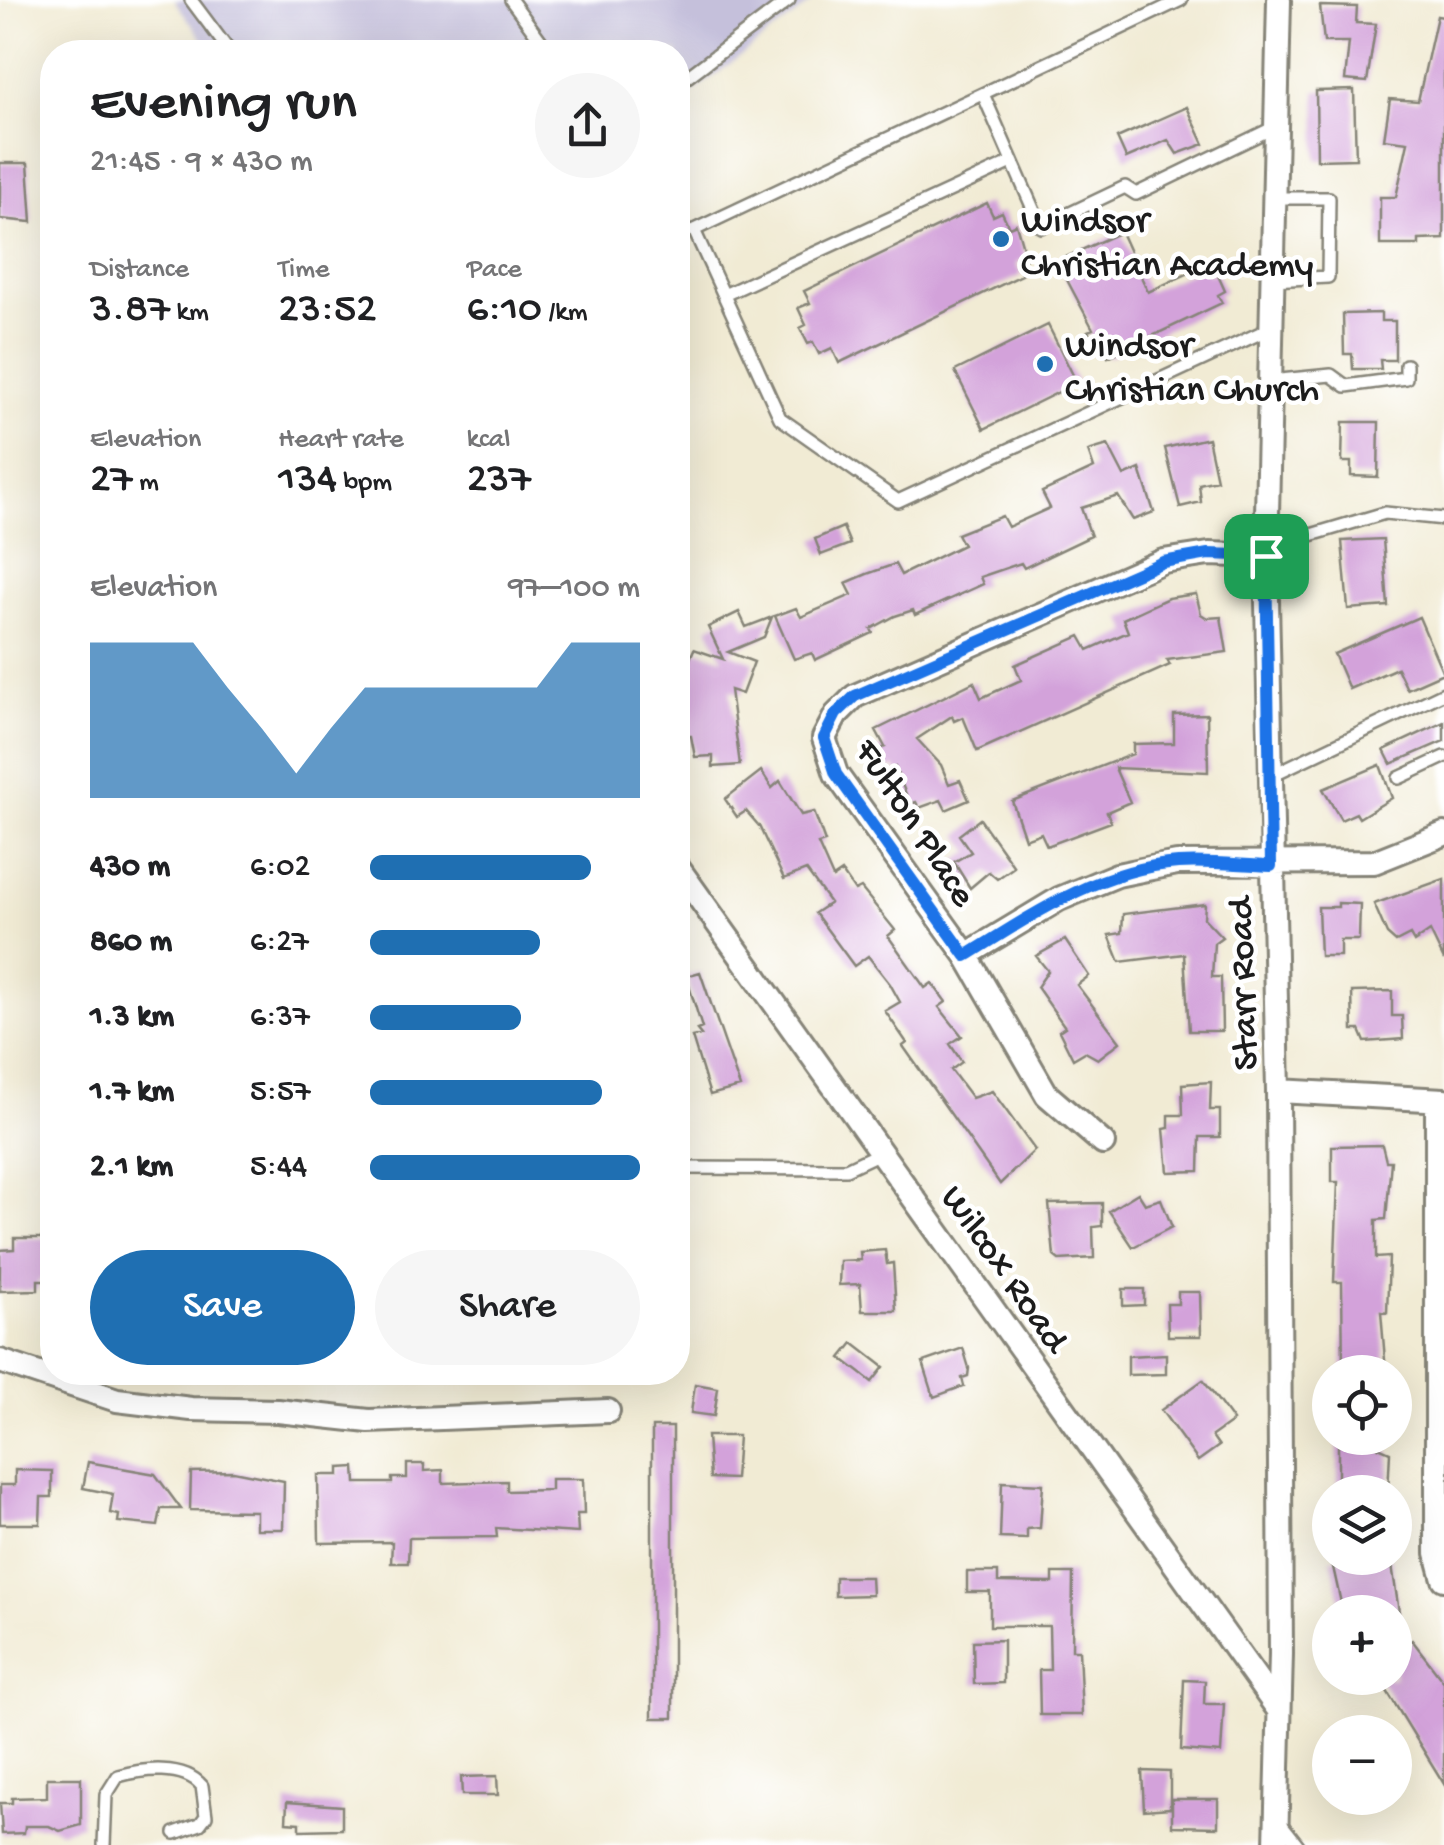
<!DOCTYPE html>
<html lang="en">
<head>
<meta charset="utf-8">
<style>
  :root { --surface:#fff; --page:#f6f6f6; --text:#202124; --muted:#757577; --accent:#1f6fb2 }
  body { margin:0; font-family:"Gochi Hand",sans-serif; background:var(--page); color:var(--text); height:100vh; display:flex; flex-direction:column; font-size:38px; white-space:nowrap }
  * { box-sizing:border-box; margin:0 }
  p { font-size:32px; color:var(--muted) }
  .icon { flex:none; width:55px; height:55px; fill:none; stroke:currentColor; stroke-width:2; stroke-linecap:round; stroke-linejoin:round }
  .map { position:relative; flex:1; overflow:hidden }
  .side { position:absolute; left:40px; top:40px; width:650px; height:1345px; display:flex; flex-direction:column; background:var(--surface); border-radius:40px; box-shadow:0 10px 40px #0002 }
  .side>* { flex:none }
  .buttons { position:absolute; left:1312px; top:1355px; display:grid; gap:20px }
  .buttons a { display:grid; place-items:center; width:100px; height:100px; border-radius:50%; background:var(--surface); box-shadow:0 10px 40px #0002; font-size:50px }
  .pin { position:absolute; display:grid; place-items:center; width:85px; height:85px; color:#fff; margin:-42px; border-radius:20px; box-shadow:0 5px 15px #0006 }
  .round { display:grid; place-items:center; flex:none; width:105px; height:105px; border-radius:52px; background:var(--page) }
  .head { display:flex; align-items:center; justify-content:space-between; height:170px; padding:0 50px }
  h1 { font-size:55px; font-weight:600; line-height:75px }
  .metrics { display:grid; grid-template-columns:repeat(3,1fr); gap:15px; height:170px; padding:10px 50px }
  .metrics div { display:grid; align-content:center }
  .metrics b { font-size:42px; font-weight:600 }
  .metrics small { font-size:28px; font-weight:400 }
  .metrics p { font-size:28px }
  .chart { height:280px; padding:20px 50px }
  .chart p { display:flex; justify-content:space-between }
  .chart svg { width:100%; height:180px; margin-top:10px; fill:var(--accent); opacity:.7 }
  .primary-button { display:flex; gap:20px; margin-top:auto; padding:20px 50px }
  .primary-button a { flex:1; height:115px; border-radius:60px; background:var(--accent); color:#fff; font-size:40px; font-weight:600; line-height:115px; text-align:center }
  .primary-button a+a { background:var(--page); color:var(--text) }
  ul { padding:0 50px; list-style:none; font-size:32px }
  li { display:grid; grid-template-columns:160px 120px 1fr; align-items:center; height:75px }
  li i { height:25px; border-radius:12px; background:var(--accent) }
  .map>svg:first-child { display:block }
  .industrial { fill:#c5c0db }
  .building { fill:#d3a2da }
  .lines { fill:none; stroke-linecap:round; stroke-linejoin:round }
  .service-casing { stroke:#868478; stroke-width:16 }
  .minor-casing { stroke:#868478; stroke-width:28 }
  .service { stroke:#fff; stroke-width:11 }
  .minor { stroke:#fff; stroke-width:22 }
  .route-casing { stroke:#fff; stroke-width:20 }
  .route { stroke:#1a73e8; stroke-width:12 }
  .poi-dot { fill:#1f6fb2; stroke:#fff; stroke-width:4 }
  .labels { text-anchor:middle; stroke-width:9; stroke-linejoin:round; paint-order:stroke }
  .poi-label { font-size:38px; fill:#1c1c1c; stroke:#fff; text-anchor:start }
  .street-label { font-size:38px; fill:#1c1c1c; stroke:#fff }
</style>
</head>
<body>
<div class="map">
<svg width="1444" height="1845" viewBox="0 0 1444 1845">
  <rect width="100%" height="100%" fill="#fff"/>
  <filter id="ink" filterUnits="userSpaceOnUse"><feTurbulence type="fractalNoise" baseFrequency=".01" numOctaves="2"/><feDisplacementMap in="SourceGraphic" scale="20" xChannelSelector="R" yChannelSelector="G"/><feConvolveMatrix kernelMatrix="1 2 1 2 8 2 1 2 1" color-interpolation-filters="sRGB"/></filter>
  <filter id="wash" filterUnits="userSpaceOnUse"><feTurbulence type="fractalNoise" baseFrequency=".0048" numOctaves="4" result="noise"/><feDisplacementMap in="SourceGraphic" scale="40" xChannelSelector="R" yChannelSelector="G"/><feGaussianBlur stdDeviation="2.25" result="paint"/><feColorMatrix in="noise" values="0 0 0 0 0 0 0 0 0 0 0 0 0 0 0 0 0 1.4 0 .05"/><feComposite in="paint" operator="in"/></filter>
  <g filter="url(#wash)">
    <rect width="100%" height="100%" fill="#f1ebd4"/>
    <path class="industrial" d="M174,0H815L678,103V52H212Z"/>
    <g id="blocks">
      <path class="building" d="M1320,6L1357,7L1356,23L1376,24L1367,82L1345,80L1349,42H1324Z
        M1437,16L1444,17V239L1419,240V245H1380V197H1396L1408,142L1384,139L1390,99L1418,101Z
        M1354,90L1356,159L1317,160L1316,91Z
        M1187,107L1204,144L1177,154L1168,140L1126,158L1117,138Z
        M0,163H28L32,222L0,219Z
        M987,203L993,216L1002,212L1009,227L1016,224L1026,258L1016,263L1022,275L839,363L832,348L819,354L813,342L808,344L800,328L806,325L798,308L810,303L804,291Z
        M1121,232L1148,292L1204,266L1209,275L1216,271L1225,291L1218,295L1222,303L1108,357L1103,347L1097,350L1088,331L1093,329L1057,261Z
        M1381,313V321H1395V360H1380L1381,369H1353L1352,354H1344L1343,314Z
        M1048,325L1077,383L984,429L955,371Z
        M1343,422H1379L1378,477L1351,476V462H1342Z
        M1208,438L1217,480L1199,484L1201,502L1180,507L1165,448Z
        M1108,445L1124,476L1140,469L1154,512L1133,520L1118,496L1081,508L1091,536L1024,568L1021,563L980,577L983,584L915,615L913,610L895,616L871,629L873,633L815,660L812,653L794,659L775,616L796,608L801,617L852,595L846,583L867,574L895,564L901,575L963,545L957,534L1002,516L1008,527L1050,508L1042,492L1094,468L1088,451Z
        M843,527L850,544L821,555L815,539Z
        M1383,539L1388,606L1348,609L1342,541Z
        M1196,594L1201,614L1207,618L1221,617L1227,652L1167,660L1170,665L977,751L963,717L954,721L952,716L917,739L941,765L949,784L960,780L969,800L946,810L941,800L919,808L916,802L910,804L895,767L885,771L875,751L885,747L876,730L974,682L981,698L1021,680L1015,665L1080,636L1088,650L1128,632L1123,619L1168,598Z
        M739,612L746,627L772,617L764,637L728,652L754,662L742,694L730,690L740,765L713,767V756L695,757L691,736H678L680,683L694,649L723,659L708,627Z
        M1419,617L1443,673L1407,689L1397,668L1349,689L1334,654Z
        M1207,714L1208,772L1115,768L1130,802L1107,812L1111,822L1047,846L1041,833L1025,839L1012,801L1133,754V744L1174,743V715Z
        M1444,722V741L1391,764L1384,750Z
        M1380,765L1392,798L1359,818L1356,813L1341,820L1323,789Z
        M761,771L772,788L780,781L801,815L814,812L825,842L818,844L833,878L842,872L855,891L861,888L895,930L888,936L925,988L932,983L946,1002L939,1007L962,1036L950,1044L962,1062L951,1070L972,1098L992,1091L1035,1150L1000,1184L903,1046L907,1043L885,1011L900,1002L890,984L868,956L854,966L815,913L830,903L806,870L784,879L759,826L746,811L737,817L725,799Z
        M980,819L1014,867L997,879L989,872L970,888L954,862L971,852L959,835Z
        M1444,879V960L1430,931L1414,942L1410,935L1396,942L1387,934L1374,904Z
        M1338,903L1360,904L1359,940H1340V956H1320L1318,907H1338Z
        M1205,904L1204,918L1222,937L1214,943L1212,977H1221L1222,1031H1189L1184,954L1120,962L1109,935L1122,933L1123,914Z
        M1065,940L1089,976L1077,985L1120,1042L1098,1059L1085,1052L1073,1059L1059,1031L1065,1027L1037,987L1048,971L1036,956Z
        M700,972L740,1087L710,1095L692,1037L701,1035L697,1030L702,1028L686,976Z
        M1392,991V1016H1402L1403,1039L1365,1042L1360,1030H1353L1352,992Z
        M1211,1082L1210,1110H1220V1137H1200L1199,1171L1168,1172L1164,1129L1169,1128V1115H1183L1182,1084Z
        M1382,1145L1386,1161H1391L1386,1219L1376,1220V1258L1389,1257L1387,1313L1381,1312L1386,1372H1343L1342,1282H1334L1338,1182H1332V1146Z
        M1138,1193L1145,1204L1161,1199L1172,1227L1133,1247L1109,1211Z
        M1102,1203V1226L1093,1227L1094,1258L1059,1260L1054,1256L1049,1204Z
        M14,1238H52V1280H38V1290L0,1291V1250L14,1249Z
        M885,1250L887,1264L893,1263L896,1311H862L860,1284L839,1285L840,1261L861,1260L860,1252Z
        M1123,1289H1144V1305L1123,1306Z
        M1178,1292H1200L1201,1336H1168L1167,1304H1178Z
        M853,1343L884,1367L872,1382L841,1358Z
        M963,1348L969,1368L968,1376L962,1378L964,1386L934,1397L923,1362Z
        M1166,1354V1374L1128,1375V1356Z
        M1203,1380L1233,1421L1212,1436L1219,1446L1198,1461L1161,1410Z
        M695,1384L718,1388L714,1416L691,1413Z
        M652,1427H673V1718H652Z
        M707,1436H738L735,1479L710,1478Z
        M1378,1439V1447L1390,1452L1388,1492H1338V1440Z
        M88,1462L155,1474L181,1509H161L158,1526L118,1522L119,1515L110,1513L113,1494L83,1488Z
        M407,1464H424V1471L443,1470V1483L507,1481V1491L551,1490V1479H583L584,1514H577L578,1533L496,1528L497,1537L409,1538L408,1563H391L392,1542L319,1543L318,1475H339V1468L355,1467L356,1483H392V1478H407Z
        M15,1470L52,1471V1497H41L40,1524H0V1485H15Z
        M233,1471L284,1481L283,1529H256V1511L190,1510L191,1472Z
        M1002,1482L1043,1484L1040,1528L1027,1529V1539L1000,1538Z
        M1331,1558H1391L1399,1612H1343Z
        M967,1572H998V1582L1053,1583V1573H1073L1072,1650H1079L1082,1715H1040L1039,1670H1050L1049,1626H990V1592H967Z
        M835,1577H871L872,1595L835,1596Z
        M1003,1640V1683L974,1684L973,1641Z
        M1412,1640L1444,1682V1784L1379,1678H1395V1649Z
        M1184,1680L1205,1681L1204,1704H1224L1221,1753L1181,1750Z
        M1142,1771L1170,1772V1808L1144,1810Z
        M497,1776L498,1795H462L461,1777Z
        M47,1778H81V1825L60,1831L49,1826H25L24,1833L2,1834L0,1803H12V1798L47,1797Z
        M1172,1799H1218V1827L1172,1826Z
        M287,1802L342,1806V1829L300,1830V1823L286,1822Z"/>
    </g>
  </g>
  <g filter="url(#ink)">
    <use href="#blocks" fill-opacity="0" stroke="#868478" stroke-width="2.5"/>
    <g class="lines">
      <defs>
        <path id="service" d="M191,0L230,52
          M511,0L549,52
          M1181,0L694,230L780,418L898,501L1271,328
          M678,84L789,0
          M983,94L1041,227L1125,187L1136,194L1275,127
          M1272,280L1328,277L1329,198H1274
          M724,295L1012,162
          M1270,381L1331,375L1346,386L1406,378V365
          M1267,548L1385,513L1444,519
          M1270,776L1444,693
          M1399,778L1444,757
          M678,1168L846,1169L882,1152
          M1279,1821L1298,1845
          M104,1845L106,1795L118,1776C143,1769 184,1764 202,1786L206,1816L200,1824L175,1833"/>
        <path id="minor" d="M678,868L1278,1709
          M966,955L1059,899L1117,875L1177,863L1374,862L1444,834
          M1278,1091L1444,1100
          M1437,1100V1553L1444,1579
          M1103,1143L1047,1095L966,955L836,774L824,738L836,715L855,696L1163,561L1209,554L1266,556
          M0,1361L117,1400L191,1409L278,1411L369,1421L608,1411
          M1276,1845L1281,1654L1278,1091L1266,556L1279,0"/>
      </defs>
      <use href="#service" class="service-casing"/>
      <use href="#minor" class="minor-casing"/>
      <use href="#service" class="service"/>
      <use href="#minor" class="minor"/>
    </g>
  </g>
  <g class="lines" filter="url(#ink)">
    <defs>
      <path id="route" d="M1208,554L1266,556L1271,866C1241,865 1208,861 1178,863C1099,869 1032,915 966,956L836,774L824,738L836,714L855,696L1163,562Z"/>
    </defs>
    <use href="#route" class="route-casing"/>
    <use href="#route" class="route"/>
  </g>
  <g class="poi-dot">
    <circle cx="1001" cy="239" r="10"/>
    <circle cx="1045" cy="364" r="10"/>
  </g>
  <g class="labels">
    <g class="poi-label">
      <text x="1021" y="230">Windsor<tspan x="1021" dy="44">Christian Academy</tspan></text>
      <text x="1065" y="355">Windsor<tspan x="1065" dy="44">Christian Church</tspan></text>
    </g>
    <g class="street-label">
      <text transform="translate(918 821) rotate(57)" y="13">Fulton Place</text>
      <text transform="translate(1240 984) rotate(-92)" y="13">Starr Road</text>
      <text transform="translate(1007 1267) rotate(55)" y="13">Wilcox Road</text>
    </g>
  </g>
</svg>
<div class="buttons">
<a><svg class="icon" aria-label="locate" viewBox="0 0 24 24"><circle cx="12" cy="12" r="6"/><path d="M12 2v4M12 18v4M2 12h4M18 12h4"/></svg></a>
<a><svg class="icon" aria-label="layers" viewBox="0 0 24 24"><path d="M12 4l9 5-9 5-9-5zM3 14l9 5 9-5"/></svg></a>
<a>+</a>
<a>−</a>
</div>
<div class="pin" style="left:1266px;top:556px;background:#1e9e55"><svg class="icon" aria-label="arrive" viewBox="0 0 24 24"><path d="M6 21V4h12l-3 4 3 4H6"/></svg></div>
<section class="side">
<div class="head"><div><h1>Evening run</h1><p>21:45 · 9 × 430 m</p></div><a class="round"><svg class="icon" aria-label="share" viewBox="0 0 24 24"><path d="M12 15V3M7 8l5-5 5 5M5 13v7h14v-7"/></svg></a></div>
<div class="metrics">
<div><p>Distance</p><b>3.87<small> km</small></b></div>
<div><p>Time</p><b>23:52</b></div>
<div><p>Pace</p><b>6:10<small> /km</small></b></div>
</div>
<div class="metrics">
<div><p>Elevation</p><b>27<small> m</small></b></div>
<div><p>Heart rate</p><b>134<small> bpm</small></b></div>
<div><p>kcal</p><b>237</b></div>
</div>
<div class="chart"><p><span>Elevation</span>97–100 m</p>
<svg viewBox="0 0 160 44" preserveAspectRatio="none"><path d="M0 44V6L10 6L20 6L30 6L40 17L50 27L60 38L70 27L80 17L90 17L100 17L110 17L120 17L130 17L140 6L150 6L160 6V44z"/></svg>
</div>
<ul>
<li><b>430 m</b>6:02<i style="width:82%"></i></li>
<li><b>860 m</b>6:27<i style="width:63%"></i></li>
<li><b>1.3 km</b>6:37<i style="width:56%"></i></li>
<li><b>1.7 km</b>5:57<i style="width:86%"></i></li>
<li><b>2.1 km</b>5:44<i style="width:100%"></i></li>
</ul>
<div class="primary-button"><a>Save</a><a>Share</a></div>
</section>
</div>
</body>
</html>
